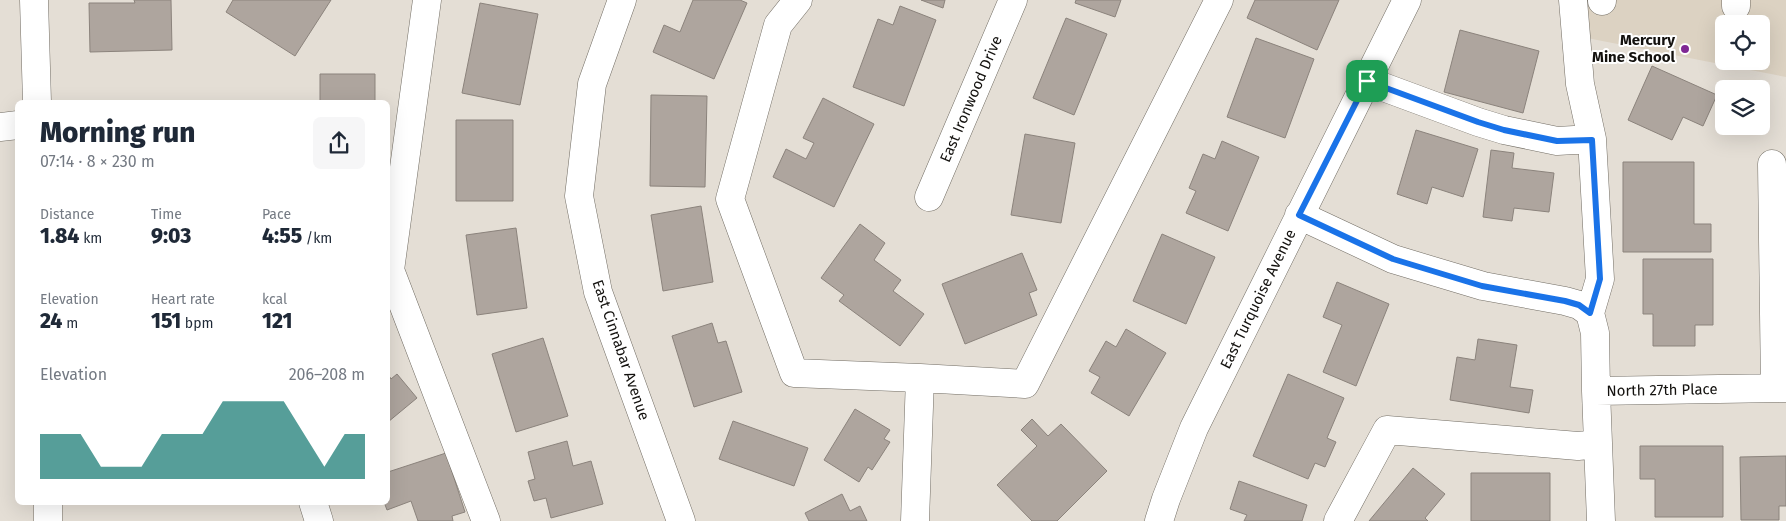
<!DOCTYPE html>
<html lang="en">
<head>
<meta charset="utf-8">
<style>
  :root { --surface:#fff; --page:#f6f6f7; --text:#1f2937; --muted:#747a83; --accent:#0f766e }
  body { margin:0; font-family:"Fira Sans",sans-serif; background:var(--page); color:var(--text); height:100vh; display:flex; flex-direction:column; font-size:19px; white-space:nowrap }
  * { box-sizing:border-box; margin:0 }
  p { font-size:16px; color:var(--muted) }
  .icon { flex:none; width:28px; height:28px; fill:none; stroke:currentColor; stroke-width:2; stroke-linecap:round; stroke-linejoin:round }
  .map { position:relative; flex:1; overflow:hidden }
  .sheet { position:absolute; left:15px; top:100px; width:375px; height:405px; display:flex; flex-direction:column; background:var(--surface); border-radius:8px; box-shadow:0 5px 20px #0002 }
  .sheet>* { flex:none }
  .buttons { position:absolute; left:1715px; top:15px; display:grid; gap:10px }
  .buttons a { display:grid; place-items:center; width:55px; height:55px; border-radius:8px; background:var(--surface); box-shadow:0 5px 20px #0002; font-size:25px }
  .pin { position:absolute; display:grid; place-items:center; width:42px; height:42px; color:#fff; margin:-21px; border-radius:10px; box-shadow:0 2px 8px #0006 }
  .round { display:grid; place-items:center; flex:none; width:52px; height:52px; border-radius:8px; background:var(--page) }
  .headline { display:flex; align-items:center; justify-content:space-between; height:85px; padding:0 25px }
  h1 { font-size:28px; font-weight:800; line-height:38px }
  .figures { display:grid; grid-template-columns:repeat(3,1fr); gap:8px; height:85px; padding:5px 25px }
  .figures div { display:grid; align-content:center }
  .figures b { font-size:21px; font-weight:800 }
  .figures small { font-size:14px; font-weight:400 }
  .figures p { font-size:14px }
  .chart { height:140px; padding:10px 25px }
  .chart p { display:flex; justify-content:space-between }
  .chart svg { width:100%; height:90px; margin-top:5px; fill:var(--accent); opacity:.7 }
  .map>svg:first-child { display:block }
  .built { fill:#dcd2c2; fill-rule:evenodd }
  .building { fill:#aea59e; stroke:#8b837c }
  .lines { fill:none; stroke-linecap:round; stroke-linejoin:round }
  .minor-casing { stroke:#726d64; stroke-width:29 }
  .minor { stroke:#fff; stroke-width:28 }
  .route-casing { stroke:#fff; stroke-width:10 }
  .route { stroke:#1a73e8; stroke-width:6 }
  .poi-dot { fill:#7f2794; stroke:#fff; stroke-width:2 }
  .labels { text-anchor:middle; stroke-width:4; stroke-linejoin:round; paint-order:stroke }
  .poi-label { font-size:15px; font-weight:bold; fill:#13110e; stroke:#fff; text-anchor:end }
  .street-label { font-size:15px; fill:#13110e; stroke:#fff }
</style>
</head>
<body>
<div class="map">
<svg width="1786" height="521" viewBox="0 0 1786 521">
  <rect width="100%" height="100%" fill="#e4ded5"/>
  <path class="built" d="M1585,0H1786V77L1587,38ZM1724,24H1761V61H1724Z"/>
  <path class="building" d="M134,0H171L172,50L90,52L89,3H135Z
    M233,0H331L295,56L226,12Z
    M693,0H740L747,3L714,79L653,52L664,25L680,32Z
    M921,0H945L943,8Z
    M1076,0H1121L1115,17L1075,3Z
    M1255,0H1339L1317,50L1247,18Z
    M480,3L538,14L520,105L462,93Z
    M900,6L936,20L904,106L853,87L878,19L893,25Z
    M1066,18L1107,34L1074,115L1033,98Z
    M1460,30L1539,51L1523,113L1444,92Z
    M1256,38L1314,59L1285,138L1227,117Z
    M1652,66L1717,95L1703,126L1683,117L1672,140L1628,120Z
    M320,74H375V102H320Z
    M651,95L707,96L705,187L650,186Z
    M823,98L874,124L834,207L773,177L786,149L806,159L814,143L803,138Z
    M456,120H513V201H456Z
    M1416,130L1478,149L1463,197L1432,187L1427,204L1397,194Z
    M1025,134L1075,143L1061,223L1011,215Z
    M1222,141L1259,157L1228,231L1186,213L1196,191L1189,188L1203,154L1215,159Z
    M1491,150L1514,153L1512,168L1554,173L1549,212L1514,208L1512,221L1483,217Z
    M1623,162H1694V224H1711V252H1623Z
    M701,206L713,282L663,291L651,215Z
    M860,224L885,243L874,260L901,280L893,291L924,314L900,346L839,301L844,295L821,278Z
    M516,228L527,308L477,315L466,235Z
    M1162,234L1215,257L1186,324L1133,301Z
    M1022,253L1037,290L1029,293L1037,315L965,344L942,284Z
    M1643,259H1713V325H1695V346H1653V314H1643Z
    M1337,282L1389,304L1356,386L1323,372L1342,325L1323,317Z
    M712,323L718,343L726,341L742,392L694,407L672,336Z
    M1126,329L1166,353L1129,416L1091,393L1100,377L1089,371L1106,341L1116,347Z
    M543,338L568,416L516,432L492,354Z
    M1478,339L1517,345L1510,387L1533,390L1529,413L1450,400L1457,357L1475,360Z
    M388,374L391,379L397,374L417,398L388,422Z
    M1288,374L1344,398L1327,438L1336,442L1325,467L1315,463L1308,479L1253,456Z
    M855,409L890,430L884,439L890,442L872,470L868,467L859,482L824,460Z
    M1032,419L1048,436L1061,424L1107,471L1057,521H1032L997,485L1037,446L1021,430Z
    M733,421L808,448L794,486L719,459Z
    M567,441L573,466L591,461L603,504L551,518L546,498L534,501L528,481L535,479L528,452Z
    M1640,446H1723V517H1655V479H1640Z
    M446,453L465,512L452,516L453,521H418L411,501L387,510L384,502H388V472Z
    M1786,456V506H1779V520H1741L1740,457Z
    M1413,468L1445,494L1425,518L1428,521H1369Z
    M1471,473H1550V521H1471Z
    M1239,481L1307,505L1302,521H1244L1247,515L1230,509Z
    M842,494L850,511L860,506L867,521H809L805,513Z"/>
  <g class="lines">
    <defs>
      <path id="minor" d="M34,0L37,102
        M427,0L390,270L486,521
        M622,0L592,84L579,196L598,292L681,521
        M798,0L778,25L730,199L794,373L920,378
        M1736,0V6
        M1602,1V0
        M1367,81L1478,122L1504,130L1557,141L1592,139L1580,84L1573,0
        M0,127L18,125
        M1772,164L1775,388
        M929,197L1013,0
        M1299,215L1393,259L1483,286L1565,301L1579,305L1590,313L1595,333L1596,391L1786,388
        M1590,313L1600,279L1592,139
        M1596,391L1601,521
        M48,502V521
        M313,502L319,521
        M915,521L920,378L1025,384L1219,0
        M1159,521L1166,499L1194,428L1407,0
        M1338,521L1387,430L1578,446L1598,444"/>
    </defs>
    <use href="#minor" class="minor-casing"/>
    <use href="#minor" class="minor"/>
  </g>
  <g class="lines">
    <defs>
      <path id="route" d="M1367,81L1478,122L1504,130L1557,141L1592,140L1600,279L1590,313L1579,305L1565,301L1482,286L1393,259L1299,215Z"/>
    </defs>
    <use href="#route" class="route-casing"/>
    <use href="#route" class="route"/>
  </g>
  <circle class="poi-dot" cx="1685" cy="49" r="5"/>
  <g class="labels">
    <g class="poi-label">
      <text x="1675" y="45">Mercury<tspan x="1675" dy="17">Mine School</tspan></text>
    </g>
    <g class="street-label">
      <text transform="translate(971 99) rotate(-67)" y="5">East Ironwood Drive</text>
      <text transform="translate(1258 299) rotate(-64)" y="5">East Turquoise Avenue</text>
      <text transform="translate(621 350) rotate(71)" y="5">East Cinnabar Avenue</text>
      <text transform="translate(1662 390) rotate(-1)" y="5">North 27th Place</text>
    </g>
  </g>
</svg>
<div class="buttons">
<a><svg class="icon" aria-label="locate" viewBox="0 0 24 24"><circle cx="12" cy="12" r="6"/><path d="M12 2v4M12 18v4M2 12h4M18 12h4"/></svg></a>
<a><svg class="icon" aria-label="layers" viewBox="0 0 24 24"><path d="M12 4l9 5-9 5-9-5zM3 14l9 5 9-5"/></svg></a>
</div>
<div class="pin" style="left:1367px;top:81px;background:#1e9e55"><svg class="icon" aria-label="arrive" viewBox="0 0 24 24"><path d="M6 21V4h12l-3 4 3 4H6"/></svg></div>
<section class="sheet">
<div class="headline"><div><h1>Morning run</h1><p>07:14 · 8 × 230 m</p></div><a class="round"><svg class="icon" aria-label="share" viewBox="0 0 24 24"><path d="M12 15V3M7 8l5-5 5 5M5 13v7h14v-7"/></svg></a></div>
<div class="figures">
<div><p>Distance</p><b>1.84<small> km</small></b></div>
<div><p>Time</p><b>9:03</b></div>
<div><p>Pace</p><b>4:55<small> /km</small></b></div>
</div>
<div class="figures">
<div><p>Elevation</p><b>24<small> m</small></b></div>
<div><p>Heart rate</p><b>151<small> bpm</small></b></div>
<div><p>kcal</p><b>121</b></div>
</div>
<div class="chart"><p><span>Elevation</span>206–208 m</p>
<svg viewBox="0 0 160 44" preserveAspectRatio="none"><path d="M0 44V22L10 22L20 22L30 38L40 38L50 38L60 22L70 22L80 22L90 6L100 6L110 6L120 6L130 22L140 38L150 22L160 22V44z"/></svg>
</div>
</section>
</div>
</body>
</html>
